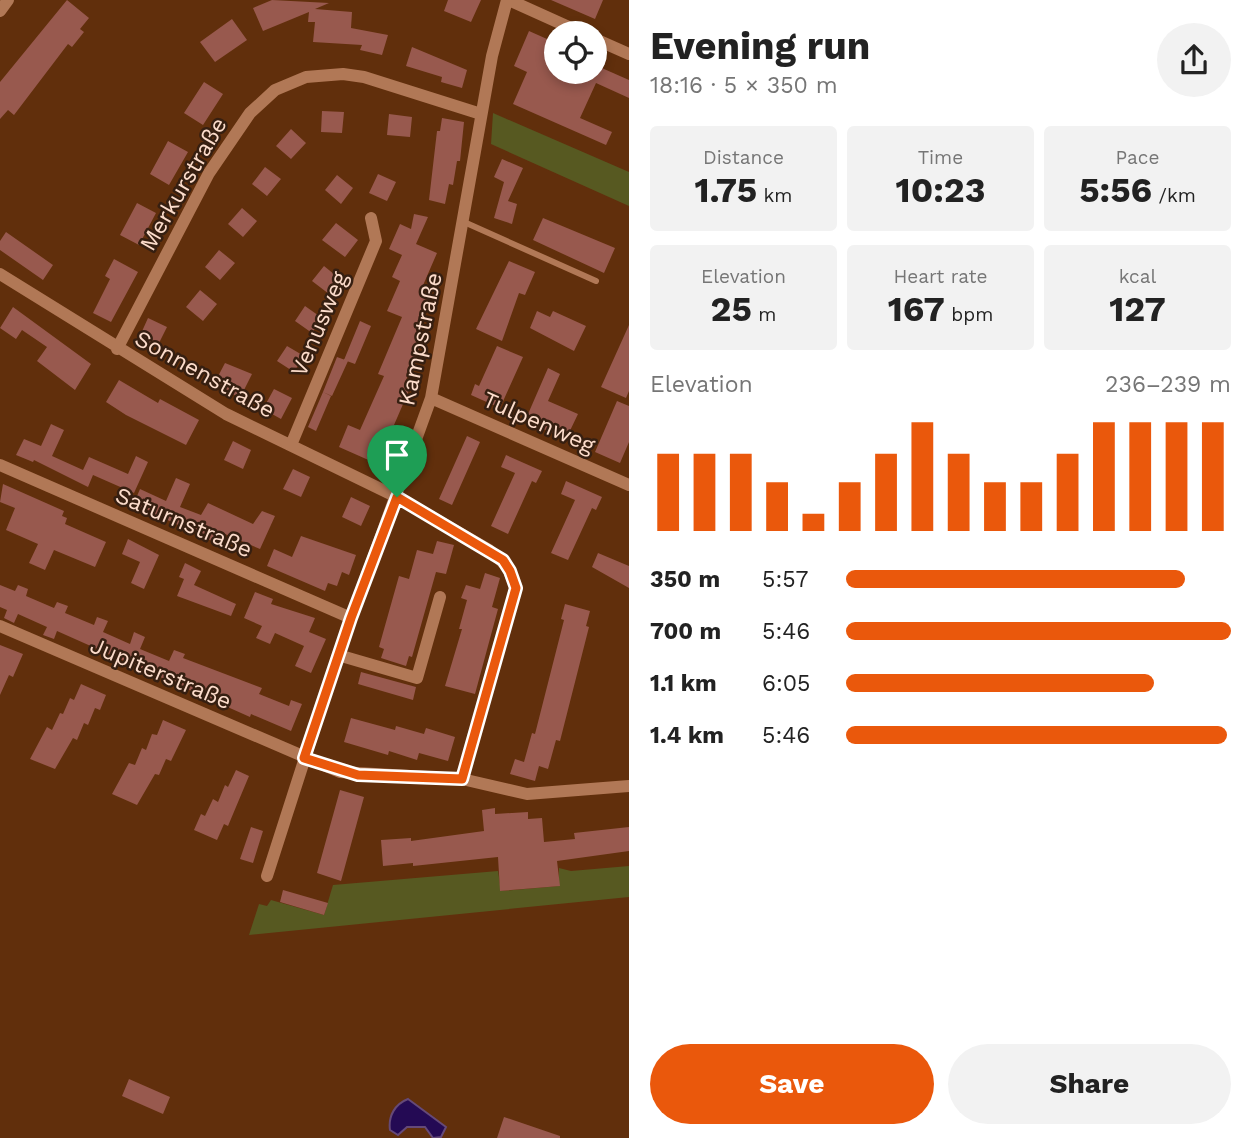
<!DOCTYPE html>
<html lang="en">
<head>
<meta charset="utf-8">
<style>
  :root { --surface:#fff; --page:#f2f2f2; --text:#222; --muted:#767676; --accent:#ea580c }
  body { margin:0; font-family:"Work Sans",sans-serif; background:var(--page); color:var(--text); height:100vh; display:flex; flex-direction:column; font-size:26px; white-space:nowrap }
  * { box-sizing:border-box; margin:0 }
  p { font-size:23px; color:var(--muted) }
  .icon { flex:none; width:38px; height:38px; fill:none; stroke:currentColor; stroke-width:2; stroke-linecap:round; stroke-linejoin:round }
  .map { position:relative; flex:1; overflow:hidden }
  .sheet { display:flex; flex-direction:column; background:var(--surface); width:623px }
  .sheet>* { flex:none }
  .fabs { position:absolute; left:544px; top:21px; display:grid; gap:14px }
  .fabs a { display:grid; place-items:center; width:63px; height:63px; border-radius:50%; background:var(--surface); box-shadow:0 4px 10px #0003; font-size:35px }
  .pin { position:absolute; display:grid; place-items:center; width:60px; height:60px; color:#fff; margin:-72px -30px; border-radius:50% 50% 50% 0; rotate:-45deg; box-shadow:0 0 7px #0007 }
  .pin .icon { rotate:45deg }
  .round { display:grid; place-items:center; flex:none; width:74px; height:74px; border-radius:37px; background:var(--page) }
  .summary { display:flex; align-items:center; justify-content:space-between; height:119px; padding:0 21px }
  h1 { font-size:38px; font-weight:700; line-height:52px }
  .stats { display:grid; grid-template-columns:repeat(3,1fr); gap:10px; height:119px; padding:7px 21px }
  .stats div { display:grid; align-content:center; border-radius:7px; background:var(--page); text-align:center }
  .stats b { font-size:35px; font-weight:700 }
  .stats small { font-size:19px; font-weight:400 }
  .stats p { font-size:19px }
  .chart { height:196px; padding:14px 21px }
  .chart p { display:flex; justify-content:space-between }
  .chart svg { width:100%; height:126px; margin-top:7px; stroke:var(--accent); stroke-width:6 }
  .action { display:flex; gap:14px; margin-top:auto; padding:14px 21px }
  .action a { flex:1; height:80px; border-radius:42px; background:var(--accent); color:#fff; font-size:28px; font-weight:700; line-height:80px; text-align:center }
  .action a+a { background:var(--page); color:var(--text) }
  ul { padding:0 21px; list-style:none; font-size:23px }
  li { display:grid; grid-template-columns:112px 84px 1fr; align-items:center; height:52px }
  li i { height:18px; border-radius:9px; background:var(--accent) }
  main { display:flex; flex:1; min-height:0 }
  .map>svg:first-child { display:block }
  .green { fill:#575921 }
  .water { fill:#240a54; stroke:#654978; stroke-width:2 }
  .building { fill:#98594e }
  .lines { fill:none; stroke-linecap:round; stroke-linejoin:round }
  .lane { stroke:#b17856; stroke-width:6 }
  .street { stroke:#b17856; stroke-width:12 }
  .route-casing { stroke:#fff; stroke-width:14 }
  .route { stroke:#ea580c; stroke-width:9 }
  .labels { text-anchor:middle; stroke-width:5; stroke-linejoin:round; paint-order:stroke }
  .street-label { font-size:23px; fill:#fcdccb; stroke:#361f11 }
</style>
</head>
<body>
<main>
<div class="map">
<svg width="629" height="1138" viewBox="0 0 629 1138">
  <rect width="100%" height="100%" fill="#612f0c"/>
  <path class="green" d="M493,113L629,172V206L491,144Z
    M629,866V897L249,935L259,904L267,906L271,900L324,915L333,885L498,871L501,891L559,886V868L571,871Z"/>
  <path class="water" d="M408,1099L446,1127L441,1137L433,1138L425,1127H407L398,1135L390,1130C388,1116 395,1104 408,1099Z"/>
  <path class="building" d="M67,0L89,18L80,29L84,32L72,47L68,44L14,115L8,110L0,119V82Z
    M272,0L329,3L315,9L352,12L351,28L388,35L382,55L360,50L362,45L313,42L315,22H308L309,12L263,31L253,8Z
    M448,0H481L471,22L444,11Z
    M551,0H603L595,19Z
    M232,19L247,40L215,62L200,42Z
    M529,31L556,43V72H595V65L629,80V98L596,83L580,118L612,132L606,145L513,104L527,72L514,66Z
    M412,47L467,70L462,88L441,82L442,77L406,66Z
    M204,82L223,94L203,125L184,113Z
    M322,111L344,112L342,133L321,132Z
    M389,114L412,117L410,137L387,135Z
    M442,118L464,122L460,161H457L453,185L449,184L445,204L429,200L437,131H440Z
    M291,129L306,143L291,159L276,146Z
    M168,141L188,152L169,185L150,174Z
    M502,159L523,168L508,201L517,204L512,224L494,218L504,182L494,177Z
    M265,167L281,179L267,196L252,184Z
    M378,174L396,182L387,201L369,193Z
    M337,175L353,188L341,204L325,190Z
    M137,203L156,213L139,245L120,235Z
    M242,208L257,221L243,237L228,224Z
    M414,214L428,217L416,244L437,253L421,290L430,294L418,322L424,325L416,345L420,347L404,385L410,388L394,425L399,427L382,466L339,447L348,425L360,430L384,376L378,374L402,317L387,311L400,281L392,277L402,255L389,249L400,224L411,229Z
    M543,218L615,248L604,273L533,240Z
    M336,223L358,240L345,257L322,240Z
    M6,232L53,265L43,280L0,250V241Z
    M219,250L235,263L220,280L205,267Z
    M114,259L138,272L111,322L93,313L110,279L105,276Z
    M509,261L535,272L525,295L519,293L502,341L476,329Z
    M324,266L340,279L329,294L312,281Z
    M200,290L217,304L203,321L186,307Z
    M305,306L322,318L312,333L295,321Z
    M13,307L91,364L75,390L37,361L47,347L22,330L16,339L0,328Z
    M537,311L550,317L553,311L586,326L574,351L530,328Z
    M148,318L167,327L157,347L139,338Z
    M360,321L371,326L355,364L344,360Z
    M629,325V391L626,398L601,387Z
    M287,346L304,356L294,372L277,361Z
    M497,346L523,357L500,408L471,395L475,384L479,386Z
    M337,357L348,361L332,396L323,392Z
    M225,363L252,374L240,398L214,384Z
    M548,368L560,374L548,401L578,414L566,439L525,421Z
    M119,380L158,403L160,399L199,420L186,445L126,415L106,402Z
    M274,389L292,398L281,419L263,409Z
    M323,392L331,396L316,431L308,427Z
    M617,401L629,406V442L620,463L595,452Z
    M51,424L64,430L52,456L83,470L89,457L128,474L136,456L148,462L134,493L93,475L88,487L34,460L33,462L16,455L24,439L41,446Z
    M467,436L480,442L452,505L439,499Z
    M233,441L251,450L243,469L224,460Z
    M506,455L542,471L536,483L532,481L508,534L491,526L515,473L501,467Z
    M293,469L310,477L301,497L283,489Z
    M176,478L190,484L180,507L201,515L208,503L253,524L262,511L275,516L260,549L218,531L214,542L157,515L156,518L132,508L140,489L166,501Z
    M566,481L602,497L596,510L592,508L568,560L551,553L575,500L561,494Z
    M3,484L64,511L62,516L67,518L65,524L106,542L95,567L54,550L45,570L29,563L38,544L6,530L15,508L0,502Z
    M351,497L370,506L361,526L342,517Z
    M301,536L356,555L349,575L342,572L337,586L328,583L325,591L267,566L274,549L292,557Z
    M128,539L159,555L144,589L131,583L140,562L122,554Z
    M437,541L454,545L446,574L436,572L412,657L409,656L406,666L381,658L384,649L379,647L399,576L409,579L417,550L433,554Z
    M598,553L629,566V588L592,567Z
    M185,563L201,571L194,585L236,604L231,616L177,596L184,579L179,577Z
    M485,573L500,578L492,607L498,609L475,694L445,686L462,629H459L467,600L461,598L466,585L480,589Z
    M0,585L15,591L18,585L28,589L26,596L54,608L57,602L68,606L65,613L94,625L97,617L108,621L103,632L130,644L134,632L145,637L140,649L169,661L174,650L185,654L183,658L262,688L259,694L289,706L291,700L302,704L291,731L251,714L250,717L57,631L54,639L43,635L47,627L18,614L14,623L4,618L7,610L0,607Z
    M255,592L273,599L271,604L315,618L309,632L326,639L311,673L295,666L304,646L275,633L270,644L256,638L262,626L244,618Z
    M565,604L590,611L586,626L589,627L560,741L556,740L548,769L539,766L535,781L510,774L515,759L524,762L532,733L535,734L564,620L561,619Z
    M0,645L23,654L13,677L9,675L0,695Z
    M361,672L416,687L413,700L358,684Z
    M81,684L106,695L100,710L95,708L88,725L84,723L77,740L73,738L55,769L30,759L47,727L52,730L60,713L63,714L70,698L74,700Z
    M351,718L395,730L396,726L424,734L426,728L455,737L448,761L419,753L417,760L389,751L388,755L344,742Z
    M163,720L186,730L171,761L166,759L159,775L155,774L137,805L112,794L129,763L135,765L142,748L146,750L152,734L157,735Z
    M236,770L249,776L228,826L224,824L217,840L194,830L201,814L205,816L213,799L218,802L225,785L228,787Z
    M340,790L364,797L341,881L317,873Z
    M495,808V814L528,812V819L542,818L544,842L575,839L574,833L629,827V851L557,861L560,886L500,891L498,857L413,866V863L383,866L381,840L411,838V841L484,831L482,810Z
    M251,827L263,831L253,863L240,859Z
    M283,890L328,903L324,915L280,902Z
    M129,1079L170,1097L163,1114L122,1096Z
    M504,1117L560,1136V1138H497Z"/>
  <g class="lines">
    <path class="lane" d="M464,222L596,281"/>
    <path class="street" d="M509,0L582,33
      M0,11L8,0
      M595,39L629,54
      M0,274L226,414L397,497L489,550L507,566L516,588L462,779
      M117,349L209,173L250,113L275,90L306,77L343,74L364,77L481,114
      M431,398L629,485
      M291,445L376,241L371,218
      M0,465L351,618
      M0,626L340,772L462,779L527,794L629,786
      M338,655L417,678L440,597
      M267,876L338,655L431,398L492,56L507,0"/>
  </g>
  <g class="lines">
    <defs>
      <path id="route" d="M397,497L503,560L510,571L516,588L462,779L358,775L304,758L351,618Z"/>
    </defs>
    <use href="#route" class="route-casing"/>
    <use href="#route" class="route"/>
  </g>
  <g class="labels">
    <g class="street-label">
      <text transform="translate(183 184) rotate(-60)" y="8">Merkurstraße</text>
      <text transform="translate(319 324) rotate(-67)" y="8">Venusweg</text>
      <text transform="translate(420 339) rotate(-78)" y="8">Kampstraße</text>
      <text transform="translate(205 374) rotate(29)" y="8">Sonnenstraße</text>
      <text transform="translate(539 422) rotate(24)" y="8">Tulpenweg</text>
      <text transform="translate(184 522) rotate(23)" y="8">Saturnstraße</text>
      <text transform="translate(161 673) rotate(23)" y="8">Jupiterstraße</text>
    </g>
  </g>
</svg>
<div class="fabs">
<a><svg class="icon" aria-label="locate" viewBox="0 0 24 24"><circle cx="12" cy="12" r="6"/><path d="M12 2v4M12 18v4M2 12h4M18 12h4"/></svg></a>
</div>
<div class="pin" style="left:397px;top:497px;background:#1e9e55"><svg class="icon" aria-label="arrive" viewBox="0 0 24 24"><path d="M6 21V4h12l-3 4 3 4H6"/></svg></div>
</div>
<section class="sheet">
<div class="summary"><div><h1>Evening run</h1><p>18:16 · 5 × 350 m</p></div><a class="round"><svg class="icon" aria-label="share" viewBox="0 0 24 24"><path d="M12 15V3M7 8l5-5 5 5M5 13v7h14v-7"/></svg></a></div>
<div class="stats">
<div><p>Distance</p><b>1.75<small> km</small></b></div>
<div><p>Time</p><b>10:23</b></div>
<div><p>Pace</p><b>5:56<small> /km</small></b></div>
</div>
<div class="stats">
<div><p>Elevation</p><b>25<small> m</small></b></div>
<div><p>Heart rate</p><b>167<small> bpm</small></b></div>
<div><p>kcal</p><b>127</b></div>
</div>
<div class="chart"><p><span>Elevation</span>236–239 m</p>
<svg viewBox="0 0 160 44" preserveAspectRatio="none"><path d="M5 44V17M15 44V17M25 44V17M35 44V27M45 44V38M55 44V27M65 44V17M75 44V6M85 44V17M95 44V27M105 44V27M115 44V17M125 44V6M135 44V6M145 44V6M155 44V6"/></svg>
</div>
<ul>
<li><b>350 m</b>5:57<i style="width:88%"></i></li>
<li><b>700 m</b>5:46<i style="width:100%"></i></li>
<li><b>1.1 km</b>6:05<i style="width:80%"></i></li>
<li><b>1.4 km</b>5:46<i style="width:99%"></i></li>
</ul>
<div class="action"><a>Save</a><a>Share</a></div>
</section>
</main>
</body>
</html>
